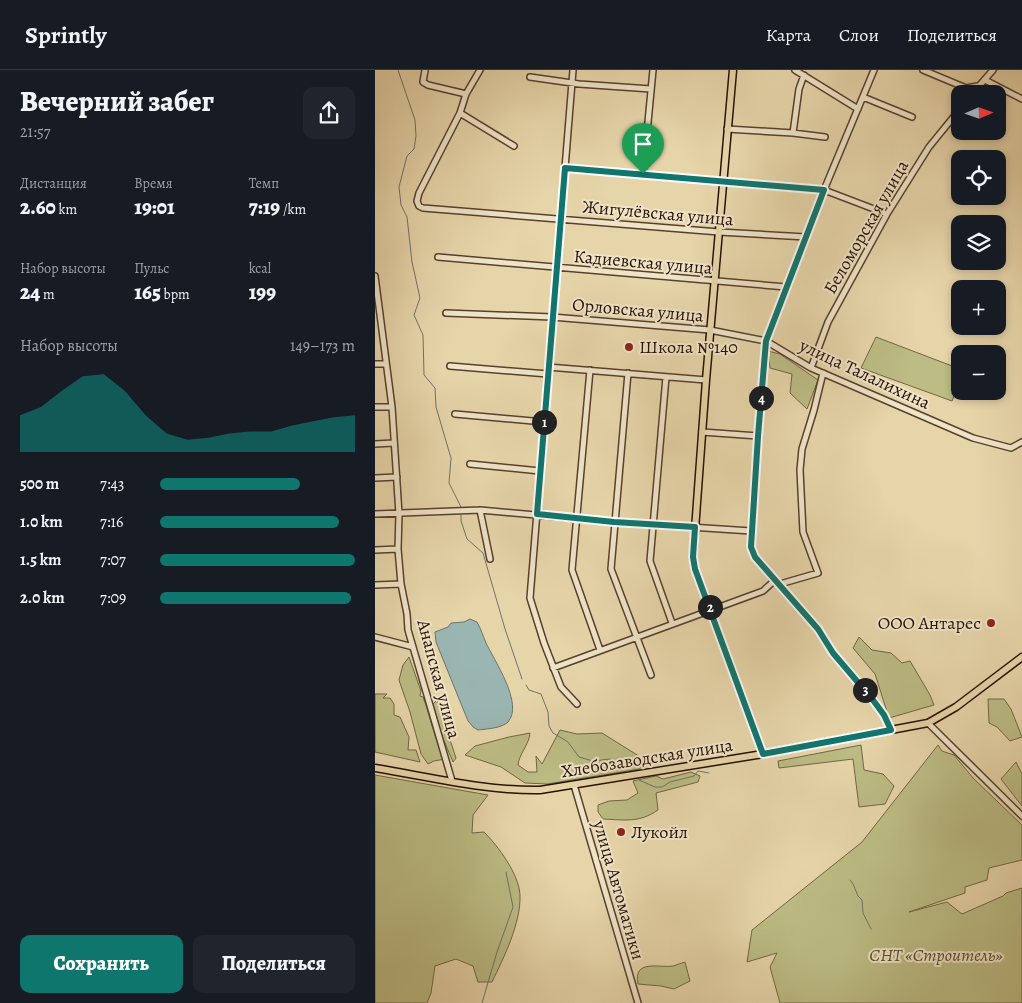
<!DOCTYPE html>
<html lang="ru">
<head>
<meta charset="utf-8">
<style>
  :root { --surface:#171b24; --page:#20242c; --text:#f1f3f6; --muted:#9ea1a6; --line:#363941; --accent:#0f766e }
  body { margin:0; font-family:Alegreya,serif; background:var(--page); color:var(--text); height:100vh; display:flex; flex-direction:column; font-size:19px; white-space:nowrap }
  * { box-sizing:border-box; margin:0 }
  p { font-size:16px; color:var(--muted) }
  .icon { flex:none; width:28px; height:28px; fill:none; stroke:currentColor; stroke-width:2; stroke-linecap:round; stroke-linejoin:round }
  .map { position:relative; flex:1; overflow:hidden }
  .sheet { display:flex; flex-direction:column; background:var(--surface); width:375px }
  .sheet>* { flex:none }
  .needle { width:32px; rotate:88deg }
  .tools { position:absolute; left:576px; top:15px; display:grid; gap:10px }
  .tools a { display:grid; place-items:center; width:55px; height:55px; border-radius:10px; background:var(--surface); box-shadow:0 2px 8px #0003; font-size:25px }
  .pin { position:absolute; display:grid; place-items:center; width:42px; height:42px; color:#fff; margin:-51px -21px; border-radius:50% 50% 50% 0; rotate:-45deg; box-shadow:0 0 5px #0007 }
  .pin .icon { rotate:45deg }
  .km { position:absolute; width:25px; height:25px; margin:-12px; border-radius:50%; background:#222; color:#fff; font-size:14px; line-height:25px; text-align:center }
  .round { display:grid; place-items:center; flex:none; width:52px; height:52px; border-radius:10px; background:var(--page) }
  .summary { display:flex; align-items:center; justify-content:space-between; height:85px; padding:0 20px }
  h1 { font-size:28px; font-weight:800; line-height:38px }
  .figures { display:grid; grid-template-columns:repeat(3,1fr); gap:8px; height:85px; padding:5px 20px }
  .figures div { display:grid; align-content:center }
  .figures b { font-size:21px; font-weight:800 }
  .figures small { font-size:14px; font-weight:400 }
  .figures p { font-size:14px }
  .chart { height:140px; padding:10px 20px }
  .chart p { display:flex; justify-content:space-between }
  .chart svg { width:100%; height:90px; margin-top:5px; fill:var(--accent); opacity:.7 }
  .action { display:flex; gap:10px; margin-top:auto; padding:10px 20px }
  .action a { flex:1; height:58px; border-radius:10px; background:var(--accent); color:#fff; font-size:20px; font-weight:800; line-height:58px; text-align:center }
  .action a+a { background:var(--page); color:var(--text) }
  ul { padding:0 20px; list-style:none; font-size:16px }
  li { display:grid; grid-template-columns:80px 60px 1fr; align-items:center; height:38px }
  li i { height:12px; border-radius:6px; background:var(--accent) }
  header { display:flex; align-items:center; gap:30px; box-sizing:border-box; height:70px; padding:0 25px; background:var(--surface); border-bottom:1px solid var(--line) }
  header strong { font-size:24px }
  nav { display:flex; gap:28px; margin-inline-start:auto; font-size:18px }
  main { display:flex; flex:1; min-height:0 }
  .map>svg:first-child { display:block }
  .green { fill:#bcbc84; stroke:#716644 }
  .water { fill:#9ab6b2; stroke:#6c746c }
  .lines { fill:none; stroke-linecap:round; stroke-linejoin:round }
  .stream { stroke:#6c746c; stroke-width:1 }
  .minor-casing { stroke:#56412d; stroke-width:8 }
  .major-casing { stroke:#261003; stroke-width:9 }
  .minor { stroke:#efe4c8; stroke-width:5 }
  .major { stroke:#e7d5aa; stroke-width:6 }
  .route-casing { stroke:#fff; stroke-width:10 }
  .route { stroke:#0f766e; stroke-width:6 }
  .poi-dot { fill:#8f2418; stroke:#efe4c8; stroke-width:2 }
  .labels { text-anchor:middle; stroke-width:4; stroke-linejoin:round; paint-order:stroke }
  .street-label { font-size:18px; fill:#261003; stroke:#efe4c8 }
  .poi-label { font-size:18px; fill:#261003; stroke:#efe4c8; text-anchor:start }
  .park-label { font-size:18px; font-style:italic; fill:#5a4c30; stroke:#efe4c8 }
</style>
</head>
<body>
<header>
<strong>Sprintly</strong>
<nav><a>Карта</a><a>Слои</a><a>Поделиться</a></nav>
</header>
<main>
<section class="sheet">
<div class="summary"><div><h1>Вечерний забег</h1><p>21:57</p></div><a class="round"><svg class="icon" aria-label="share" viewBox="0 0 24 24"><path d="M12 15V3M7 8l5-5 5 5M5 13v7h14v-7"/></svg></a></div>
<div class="figures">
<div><p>Дистанция</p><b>2.60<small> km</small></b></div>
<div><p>Время</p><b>19:01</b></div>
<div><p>Темп</p><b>7:19<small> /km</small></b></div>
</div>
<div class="figures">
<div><p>Набор высоты</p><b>24<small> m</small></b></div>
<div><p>Пульс</p><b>165<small> bpm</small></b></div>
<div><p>kcal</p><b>199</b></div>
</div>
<div class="chart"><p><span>Набор высоты</span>149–173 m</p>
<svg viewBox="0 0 160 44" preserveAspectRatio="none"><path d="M0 44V26L10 22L20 14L30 7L40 6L50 14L60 26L70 35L80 38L90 37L100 35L110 34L120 34L130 31L140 29L150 27L160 26V44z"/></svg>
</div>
<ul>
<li><b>500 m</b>7:43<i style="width:72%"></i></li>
<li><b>1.0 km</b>7:16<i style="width:92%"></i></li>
<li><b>1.5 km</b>7:07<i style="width:100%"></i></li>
<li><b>2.0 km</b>7:09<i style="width:98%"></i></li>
</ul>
<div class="action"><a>Сохранить</a><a>Поделиться</a></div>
</section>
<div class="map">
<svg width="647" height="933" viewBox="0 0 647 933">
  <rect width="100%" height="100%" fill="#e7d5aa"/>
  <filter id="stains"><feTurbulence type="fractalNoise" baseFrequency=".004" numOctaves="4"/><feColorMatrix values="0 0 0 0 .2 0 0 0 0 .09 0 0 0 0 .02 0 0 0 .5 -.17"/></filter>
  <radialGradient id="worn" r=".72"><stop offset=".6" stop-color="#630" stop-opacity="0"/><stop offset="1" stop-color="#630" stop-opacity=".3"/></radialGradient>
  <path class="green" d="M501,267L585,299V313L577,331L486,298Z
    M393,281L405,284L443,310L432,339L415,323L417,304L395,298Z
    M484,567L497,580L516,583L527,593L535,591L555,625L559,635L514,648L500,604L478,578Z
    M34,587L46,621L45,626L48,627C56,648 59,669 70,689L59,691L53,694L46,684L35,642L24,610L28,595Z
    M0,624H12L8,628H15L19,634V645L25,647L34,667L33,680H41L45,692L0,682Z
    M613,629H629L636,639L647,667L635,671L622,657L614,653Z
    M62,630L81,688L78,692L67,666L58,634Z
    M185,660L202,664L227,663L267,688L265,699L172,714L150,713L126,697L90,685L100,676L134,667L155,663C154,675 144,684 143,695L153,702H162L161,686L167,694Z
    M486,675L489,700L508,704L519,716L510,734L484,737L478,689L404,698L403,691Z
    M563,675L567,681L579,685L599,709L647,755V790L614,798L612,810L590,817V823L534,842L572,832L587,844L628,826L631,823L647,818V933H405L395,897L402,883L372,892L377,860L487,772Z
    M641,692L647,704V736L626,709Z
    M316,702L325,706L323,712L281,723L283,740C264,753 250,750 228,749L223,742V735L234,731L252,730L263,723L258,711L281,706L288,709Z
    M0,705L113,725L98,745L97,763L109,762C123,776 144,804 145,825C146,853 129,887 117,912H103L98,896L81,889L60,896L56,923L52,933H0Z
    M310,892L315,911L299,919L286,916L263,914C258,889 283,898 298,896C302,895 306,893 310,892Z"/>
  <path class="water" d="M95,549L102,552C106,559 108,566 111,573C119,590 149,634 133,652C127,658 112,659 103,660L98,657L93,651L61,572L60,562L73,557L76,553L89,552Z"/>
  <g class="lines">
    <path class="stream" d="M23,0L40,50L41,66L39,79L32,86L24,117L26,135L32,147L37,192L45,228L39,245L48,265L49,305L60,318L61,337L76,388L74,413L86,437
      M86,445V451L92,469L108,483L130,559L147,609
      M151,615L154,620L166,624L173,642L174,656L178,663L193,672L204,687L218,691L235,689L250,695
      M264,710L280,717H287L295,712L319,706L323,701L334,703
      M475,810L478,814L483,826L487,830L488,843L496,859
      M107,933L122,882L138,837L131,802"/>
    <defs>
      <path id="minor" d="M50,0L48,12L53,15L91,24
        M105,0L91,24L85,43L44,123L42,131L44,136L48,138L344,162L431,167
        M198,0L155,528L169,573L186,617L202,634
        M420,0L483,39
        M499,0L449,120L391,271L383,366L376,477L380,487L443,559L458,583L499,630L509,645L516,660
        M548,0L591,18L603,16
        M155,7L204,14L276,19
        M610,10L647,29
        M597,24L618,0
        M488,27L537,47
        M85,43L139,76
        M352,59L418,63L450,67
        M418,63L424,19L429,5
        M190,98L449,120L512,144
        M268,104L278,0
        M63,187L411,217
        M0,206L17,337L24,444L23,479L26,514L32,544L33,560L77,711
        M71,243L177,247L335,260L391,271L436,298L598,368L636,378L647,372
        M0,294H11
        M75,296L173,304
        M173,297L331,310
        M436,298L453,252L512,144L554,77L585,39
        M215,300L197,500L225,580
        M253,303L236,499L276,605
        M291,307L275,491L297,553
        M0,337H17
        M80,344L169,352
        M327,362L383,366
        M0,374L18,373
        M95,394L165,401
        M0,408L22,407
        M0,444L105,440
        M0,480L23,479
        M115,489L105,440L239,452L376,461
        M405,514L443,503L428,462L425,400L427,379L439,340L448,303
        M0,515L26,514
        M0,567L38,577
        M178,598L388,521L400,510
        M553,653L647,746
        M199,715L263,933"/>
      <path id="major" d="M358,0L331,310L318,487L320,499L388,684
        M0,698C55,707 110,721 165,720L388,684L553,653L581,637L647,587"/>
    </defs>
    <use href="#minor" class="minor-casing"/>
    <use href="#major" class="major-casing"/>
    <use href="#minor" class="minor"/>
    <use href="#major" class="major"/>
  </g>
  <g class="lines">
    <defs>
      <path id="route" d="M190,98L449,120L391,271L383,366L376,477L380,487L443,559L458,583L498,630L509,645L516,660L388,684L320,499L318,487L320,457L239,452L162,444Z"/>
    </defs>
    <use href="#route" class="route-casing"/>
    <use href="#route" class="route"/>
  </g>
  <g class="poi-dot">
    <circle cx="254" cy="277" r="5"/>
    <circle cx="616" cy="553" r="5"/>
    <circle cx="246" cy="762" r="5"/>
  </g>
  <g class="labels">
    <g class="street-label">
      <text transform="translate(283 143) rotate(5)" y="6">Жигулёвская улица</text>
      <text transform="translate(491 157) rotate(-60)" y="6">Беломорская улица</text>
      <text transform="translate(268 192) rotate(5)" y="6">Кадиевская улица</text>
      <text transform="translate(263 240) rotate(5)" y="6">Орловская улица</text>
      <text transform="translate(490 304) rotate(25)" y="6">улица Талалихина</text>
      <text transform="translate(64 609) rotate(75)" y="6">Анапская улица</text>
      <text transform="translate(272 688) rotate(-9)" y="6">Хлебозаводская улица</text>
      <text transform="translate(244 820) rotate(74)" y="6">улица Автоматики</text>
    </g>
    <g class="poi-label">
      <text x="264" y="283">Школа №140</text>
      <text x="606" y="559" text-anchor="end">ООО Антарес</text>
      <text x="256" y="768">Лукойл</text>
    </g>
    <g class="park-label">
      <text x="561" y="891">СНТ «Строитель»</text>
    </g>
  </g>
  <rect width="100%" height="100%" filter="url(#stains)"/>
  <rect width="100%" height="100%" fill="url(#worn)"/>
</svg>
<div class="tools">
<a><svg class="needle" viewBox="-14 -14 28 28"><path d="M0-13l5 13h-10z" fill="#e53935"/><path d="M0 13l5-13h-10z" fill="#9ea1a6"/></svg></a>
<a><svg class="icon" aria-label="locate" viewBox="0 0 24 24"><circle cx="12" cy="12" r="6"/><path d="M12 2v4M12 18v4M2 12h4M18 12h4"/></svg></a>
<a><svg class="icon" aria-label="layers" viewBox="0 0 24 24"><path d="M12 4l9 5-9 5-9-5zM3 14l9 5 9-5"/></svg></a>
<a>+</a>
<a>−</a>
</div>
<div class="pin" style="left:268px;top:104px;background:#1e9e55"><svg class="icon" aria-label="arrive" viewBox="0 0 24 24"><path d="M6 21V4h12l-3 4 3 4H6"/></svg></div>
<b class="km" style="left:169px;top:352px">1</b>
<b class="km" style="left:335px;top:537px">2</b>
<b class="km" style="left:490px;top:620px">3</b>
<b class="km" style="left:386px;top:328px">4</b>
</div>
</main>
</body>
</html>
